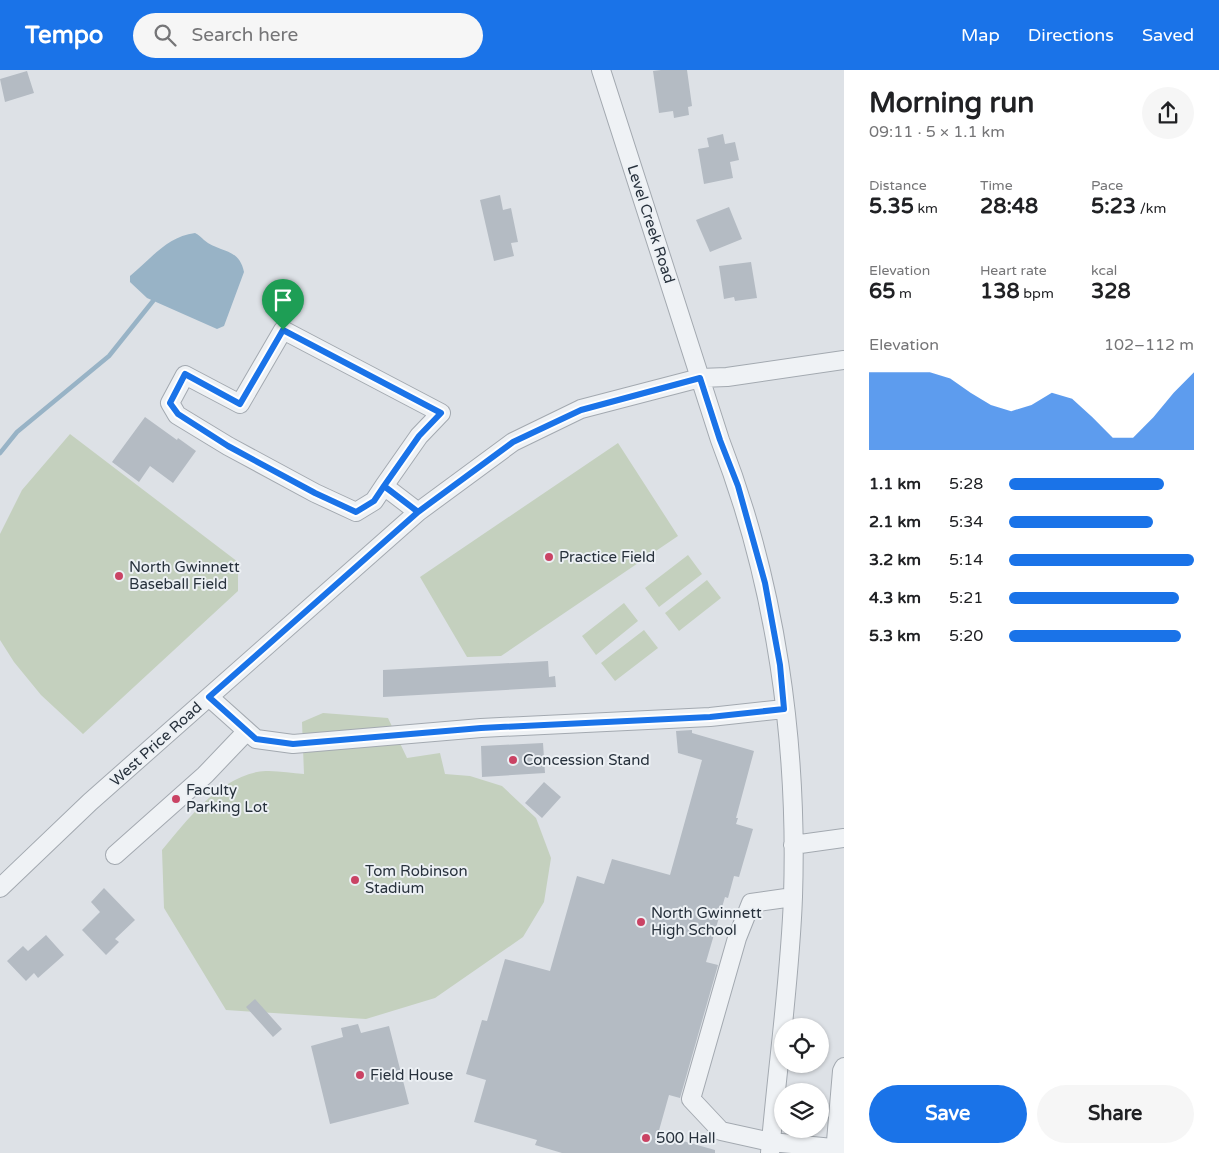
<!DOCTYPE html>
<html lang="en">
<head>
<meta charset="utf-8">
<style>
  :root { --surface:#fff; --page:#f6f6f6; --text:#202124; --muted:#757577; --accent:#1a73e8 }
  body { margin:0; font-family:"Varela Round",sans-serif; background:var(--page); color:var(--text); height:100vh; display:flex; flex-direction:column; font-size:19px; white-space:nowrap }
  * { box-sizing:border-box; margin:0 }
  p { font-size:16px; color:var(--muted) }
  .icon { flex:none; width:28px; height:28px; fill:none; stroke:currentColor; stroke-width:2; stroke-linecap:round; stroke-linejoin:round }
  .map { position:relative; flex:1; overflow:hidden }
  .side { display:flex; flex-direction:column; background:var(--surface); width:375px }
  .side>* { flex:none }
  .tools { position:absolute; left:774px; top:948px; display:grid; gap:10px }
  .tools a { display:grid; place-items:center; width:55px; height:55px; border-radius:50%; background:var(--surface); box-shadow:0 1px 4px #0004; font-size:25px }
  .pin { position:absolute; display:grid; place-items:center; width:42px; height:42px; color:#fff; margin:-51px -21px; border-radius:50% 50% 50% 0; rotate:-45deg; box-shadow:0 0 5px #0007 }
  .pin .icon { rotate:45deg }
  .round { display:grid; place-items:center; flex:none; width:52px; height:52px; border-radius:26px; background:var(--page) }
  .head { display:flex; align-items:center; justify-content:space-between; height:85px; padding:0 25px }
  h1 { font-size:28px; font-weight:800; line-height:38px }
  .metrics { display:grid; grid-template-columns:repeat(3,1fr); gap:8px; height:85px; padding:5px 25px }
  .metrics div { display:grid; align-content:center }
  .metrics b { font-size:21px; font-weight:800 }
  .metrics small { font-size:14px; font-weight:400 }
  .metrics p { font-size:14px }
  .chart { height:140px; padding:10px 25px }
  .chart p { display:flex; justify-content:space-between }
  .chart svg { width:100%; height:90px; margin-top:5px; fill:var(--accent); opacity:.7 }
  .action { display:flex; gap:10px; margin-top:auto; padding:10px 25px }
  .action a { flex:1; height:58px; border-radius:30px; background:var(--accent); color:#fff; font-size:20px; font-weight:800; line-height:58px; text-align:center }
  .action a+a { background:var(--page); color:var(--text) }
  ul { padding:0 25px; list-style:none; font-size:16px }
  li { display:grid; grid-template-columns:80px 60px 1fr; align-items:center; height:38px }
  li i { height:12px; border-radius:6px; background:var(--accent) }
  header { display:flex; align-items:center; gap:30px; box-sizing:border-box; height:70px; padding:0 25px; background:var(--accent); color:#fff }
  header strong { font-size:24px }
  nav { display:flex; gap:28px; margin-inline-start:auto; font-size:18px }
  .search { width:350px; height:45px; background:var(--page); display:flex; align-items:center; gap:12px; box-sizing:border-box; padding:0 18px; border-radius:28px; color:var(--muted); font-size:19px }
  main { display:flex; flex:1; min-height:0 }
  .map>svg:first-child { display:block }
  .green { fill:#c4d0be }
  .water { fill:#98b3c6 }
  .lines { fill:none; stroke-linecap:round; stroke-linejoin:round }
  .stream { stroke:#98b3c6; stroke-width:4.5 }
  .building { fill:#b4bbc3 }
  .minor-casing { stroke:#a3a9b0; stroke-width:20 }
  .minor { stroke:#eff2f5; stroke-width:18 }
  .route-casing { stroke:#fff; stroke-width:10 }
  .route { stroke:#1a73e8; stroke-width:6 }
  .poi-dot { fill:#ca4364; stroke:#ecf0f4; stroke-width:2 }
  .labels { text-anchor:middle; stroke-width:4; stroke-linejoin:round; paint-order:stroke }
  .street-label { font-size:15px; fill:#27313c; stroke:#ecf0f4 }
  .poi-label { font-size:15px; fill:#27313c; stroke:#ecf0f4; text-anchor:start }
</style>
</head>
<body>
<header>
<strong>Tempo</strong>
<div class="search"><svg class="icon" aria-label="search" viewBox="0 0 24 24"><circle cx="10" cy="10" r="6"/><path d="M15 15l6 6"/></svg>Search here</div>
<nav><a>Map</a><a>Directions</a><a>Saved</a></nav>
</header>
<main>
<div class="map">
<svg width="844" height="1083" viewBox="0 0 844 1083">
  <rect width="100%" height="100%" fill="#dde1e6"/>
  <path class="green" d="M70,364L238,492V521L83,664L41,625L14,592L0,570V464L22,420Z
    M618,373L678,466L501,586L467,587L420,507Z
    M688,485L702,504L659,537L645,518Z
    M707,510L721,528L679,561L665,543Z
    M624,533L638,551L596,585L582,566Z
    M644,560L658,578L615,611L601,593Z
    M323,643L388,648L407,688L440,683L445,704L470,706L502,716L536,748L551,788L544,832L523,867L435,928L366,949L226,940L164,838L162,780C188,749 216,711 257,702C271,699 289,703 304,704L302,652Z"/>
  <path class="water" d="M195,163C199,165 201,167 204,170C219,183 239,177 244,202L224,256L217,259L147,228L130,212V206C151,189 166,167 195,163Z"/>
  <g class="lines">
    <path class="stream" d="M0,383L17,362L109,286L153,231"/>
  </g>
  <path class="building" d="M661,0H687L692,36L688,37L689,45L674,48L673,41L659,43L653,1Z
    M27,1L34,23L5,32L0,9Z
    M723,64L725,74L735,72L739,90L730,92L733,108L704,114L698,79L709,77L707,68Z
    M500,125L503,140L511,138L518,172L511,173L514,186L494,191L480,130Z
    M729,137L742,169L710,182L696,150Z
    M751,192L757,228L735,231L734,227L724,229L719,196Z
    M145,347L177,370L178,368L196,381L173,413L150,396L139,412L112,392Z
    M548,591L549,607L555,606L556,617L383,627V600Z
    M692,660V663L754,681L736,748H738L736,754L753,759L739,807L734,806L728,828L725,827L706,892L718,895L680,1028L669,1025L658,1064L715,1080V1083H562L535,1075L537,1070L474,1052L486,1010L466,1004L482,950L487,951L505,889L550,901L577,806L604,814L612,789L670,805L702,690L678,683L676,661Z
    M543,673L545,703L482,707L481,676Z
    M544,712L561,727L542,748L525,733Z
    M104,818L135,850L115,869L119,872L106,885L82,860L100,842L91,832Z
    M46,865L64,885L38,908L34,903L26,911L7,891L23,876L28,881Z
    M255,929L282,959L273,967L246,937Z
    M358,954L361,963L389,956L409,1034L330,1054L311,976L343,967L341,958Z"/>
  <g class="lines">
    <defs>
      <path id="minor" d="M601,0L720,370C776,514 798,672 793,827C790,912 777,998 770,1083
        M384,416L374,431L356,442L315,423L228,376L177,345L170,333L185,305L240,334L283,260L441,343L419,366L384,416L418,442
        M209,627L256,669L293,674L481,658L710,647L784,639
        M793,775L844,768
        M115,785L205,705L247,661
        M0,818L90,732L418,442L513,372L581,339L700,308L727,307L844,290
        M793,827L751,833L737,868L691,1029L721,1061L771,1072L844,1079
        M835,1083L842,1001L844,997"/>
    </defs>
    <use href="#minor" class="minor-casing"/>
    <use href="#minor" class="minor"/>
  </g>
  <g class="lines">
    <defs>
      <path id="route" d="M283,260L240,334L185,304L170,333L178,344L228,376L315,423L356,442L374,431L384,416L418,442L209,627L256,669L293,674L481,658L710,647L784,639L780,595L765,513L738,416L720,370L700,308L581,340L513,372L418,442L384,416L419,366L441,343L283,260"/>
    </defs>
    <use href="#route" class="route-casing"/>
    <use href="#route" class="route"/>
  </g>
  <g class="poi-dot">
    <circle cx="549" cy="487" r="5"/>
    <circle cx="119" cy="506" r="5"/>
    <circle cx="513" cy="690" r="5"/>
    <circle cx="176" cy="729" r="5"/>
    <circle cx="355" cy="810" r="5"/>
    <circle cx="641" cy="852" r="5"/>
    <circle cx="360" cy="1005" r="5"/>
    <circle cx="646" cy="1068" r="5"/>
  </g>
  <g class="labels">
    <g class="street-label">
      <text transform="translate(651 154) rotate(72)" y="5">Level Creek Road</text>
      <text transform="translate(156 674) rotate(-42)" y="5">West Price Road</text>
    </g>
    <g class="poi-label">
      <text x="559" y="492">Practice Field</text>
      <text x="129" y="502">North Gwinnett<tspan x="129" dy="17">Baseball Field</tspan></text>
      <text x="523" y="695">Concession Stand</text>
      <text x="186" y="725">Faculty<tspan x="186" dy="17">Parking Lot</tspan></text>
      <text x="365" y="806">Tom Robinson<tspan x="365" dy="17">Stadium</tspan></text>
      <text x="651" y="848">North Gwinnett<tspan x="651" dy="17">High School</tspan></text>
      <text x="370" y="1010">Field House</text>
      <text x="656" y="1073">500 Hall</text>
    </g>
  </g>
</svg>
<div class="tools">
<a><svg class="icon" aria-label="locate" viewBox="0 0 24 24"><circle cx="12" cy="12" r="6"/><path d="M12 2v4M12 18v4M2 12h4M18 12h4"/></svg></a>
<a><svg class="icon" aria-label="layers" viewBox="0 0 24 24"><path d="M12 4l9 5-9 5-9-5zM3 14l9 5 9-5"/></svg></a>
</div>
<div class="pin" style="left:283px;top:260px;background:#1e9e55"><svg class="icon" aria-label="arrive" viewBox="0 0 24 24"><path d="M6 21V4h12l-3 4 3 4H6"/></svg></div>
</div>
<section class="side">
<div class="head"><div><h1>Morning run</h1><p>09:11 · 5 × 1.1 km</p></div><a class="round"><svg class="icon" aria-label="share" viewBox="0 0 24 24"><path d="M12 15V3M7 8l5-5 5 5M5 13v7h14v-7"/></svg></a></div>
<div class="metrics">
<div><p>Distance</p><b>5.35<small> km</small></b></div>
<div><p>Time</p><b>28:48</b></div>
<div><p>Pace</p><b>5:23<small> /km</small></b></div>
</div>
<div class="metrics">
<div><p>Elevation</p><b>65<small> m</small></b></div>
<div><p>Heart rate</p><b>138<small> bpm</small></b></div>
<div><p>kcal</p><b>328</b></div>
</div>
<div class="chart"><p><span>Elevation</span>102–112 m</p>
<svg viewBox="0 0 160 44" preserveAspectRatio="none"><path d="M0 44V6L10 6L20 6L30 6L40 9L50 16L60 22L70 25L80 22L90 16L100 19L110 28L120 38L130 38L140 28L150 16L160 6V44z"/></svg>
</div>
<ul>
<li><b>1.1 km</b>5:28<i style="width:84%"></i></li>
<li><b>2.1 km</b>5:34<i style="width:78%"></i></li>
<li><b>3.2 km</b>5:14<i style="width:100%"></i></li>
<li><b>4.3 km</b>5:21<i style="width:92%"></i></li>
<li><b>5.3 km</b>5:20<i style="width:93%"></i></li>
</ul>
<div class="action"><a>Save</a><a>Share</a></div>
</section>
</main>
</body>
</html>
